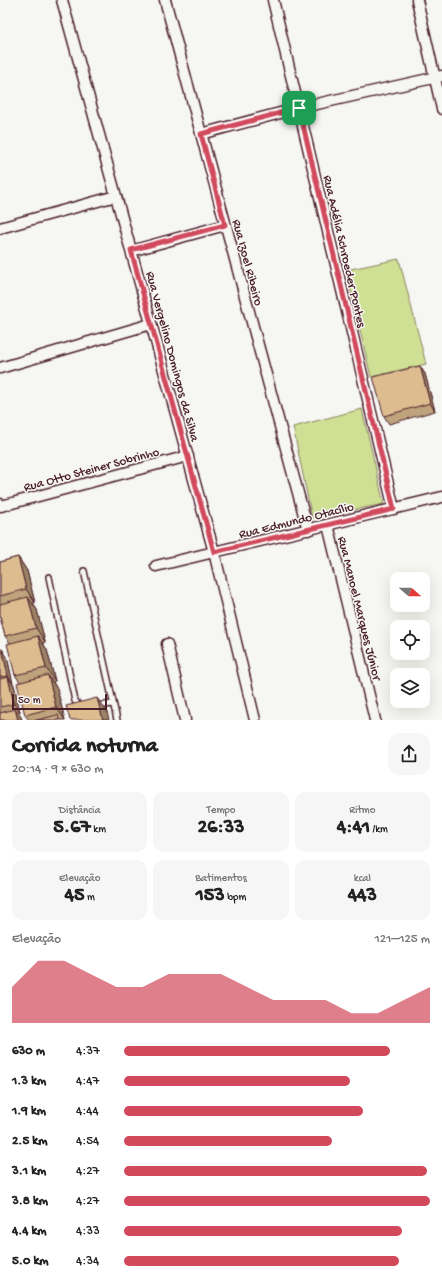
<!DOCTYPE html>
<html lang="pt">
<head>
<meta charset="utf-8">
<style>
  :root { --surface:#fff; --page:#f6f6f6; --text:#222; --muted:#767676; --accent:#d1495b }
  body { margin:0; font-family:"Gochi Hand",sans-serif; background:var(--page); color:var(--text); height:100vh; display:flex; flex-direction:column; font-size:15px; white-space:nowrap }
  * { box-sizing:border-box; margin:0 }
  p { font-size:13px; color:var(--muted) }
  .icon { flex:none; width:22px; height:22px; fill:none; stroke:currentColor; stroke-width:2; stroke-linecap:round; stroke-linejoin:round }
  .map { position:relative; height:720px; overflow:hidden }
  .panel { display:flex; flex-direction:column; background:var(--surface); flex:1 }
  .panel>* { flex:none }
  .needle { width:26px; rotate:110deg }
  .buttons { position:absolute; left:390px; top:572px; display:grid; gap:8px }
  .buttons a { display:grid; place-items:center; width:40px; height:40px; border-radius:8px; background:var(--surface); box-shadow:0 4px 16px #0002; font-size:20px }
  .scale { position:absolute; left:12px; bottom:10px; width:95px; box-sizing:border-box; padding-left:4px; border:2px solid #4a1f2b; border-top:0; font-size:11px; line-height:14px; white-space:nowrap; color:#4a1f2b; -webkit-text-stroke:3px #f6f6f2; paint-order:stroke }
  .pin { position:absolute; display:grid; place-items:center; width:34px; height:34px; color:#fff; margin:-17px; border-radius:8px; box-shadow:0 2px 6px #0006 }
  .round { display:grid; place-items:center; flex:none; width:42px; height:42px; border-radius:12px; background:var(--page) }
  .overview { display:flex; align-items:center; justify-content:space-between; height:68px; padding:0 12px }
  h1 { font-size:22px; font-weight:800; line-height:30px }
  .figures { display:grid; grid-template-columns:repeat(3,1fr); gap:6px; height:68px; padding:4px 12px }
  .figures div { display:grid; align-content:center; border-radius:10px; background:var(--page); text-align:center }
  .figures b { font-size:20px; font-weight:800 }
  .figures small { font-size:11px; font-weight:400 }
  .figures p { font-size:11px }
  .chart { height:112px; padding:8px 12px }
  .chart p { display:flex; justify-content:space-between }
  .chart svg { width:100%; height:72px; margin-top:4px; fill:var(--accent); opacity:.7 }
  ul { padding:0 12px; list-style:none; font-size:13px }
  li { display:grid; grid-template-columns:64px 48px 1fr; align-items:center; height:30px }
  li i { height:10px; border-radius:5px; background:var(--accent) }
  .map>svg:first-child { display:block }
  .green { fill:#cfe094; stroke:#8c8060 }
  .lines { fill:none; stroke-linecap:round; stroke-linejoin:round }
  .lane-casing { stroke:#4a1f2b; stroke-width:8 }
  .street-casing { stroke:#4a1f2b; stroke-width:13 }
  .lane { stroke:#f6f6f2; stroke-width:5 }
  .street { stroke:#f6f6f2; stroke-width:10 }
  .wall { fill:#bea37c; stroke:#4a1f2b }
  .shaded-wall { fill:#9b8465; stroke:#4a1f2b }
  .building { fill:#ddbd90; stroke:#4a1f2b }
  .route-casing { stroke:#fff; stroke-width:8 }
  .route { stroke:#d1495b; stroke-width:5 }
  .labels { text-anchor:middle; stroke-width:3; stroke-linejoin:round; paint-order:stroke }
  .street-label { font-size:13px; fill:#4a1f2b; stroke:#f6f6f2 }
</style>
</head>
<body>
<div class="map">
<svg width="442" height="720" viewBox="0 0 442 720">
  <rect width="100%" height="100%" fill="#f6f6f2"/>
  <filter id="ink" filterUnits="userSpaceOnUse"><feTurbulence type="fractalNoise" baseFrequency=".025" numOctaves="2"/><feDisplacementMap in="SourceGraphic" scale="8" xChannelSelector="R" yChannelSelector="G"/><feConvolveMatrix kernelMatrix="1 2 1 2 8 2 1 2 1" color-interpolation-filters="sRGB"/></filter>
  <g filter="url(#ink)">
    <path class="green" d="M399,259L426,364L371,377L346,270Z
      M362,409L384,504L312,518L293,427Z"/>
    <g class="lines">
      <defs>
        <path id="lane" d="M84,571L117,720
          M49,577L75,701L81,707
          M96,706L113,704"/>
        <path id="street" d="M62,0L214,552L255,720
          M165,0L308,530
          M273,0L394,509
          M417,0L442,109
          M201,134L299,108L442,76
          M0,228L116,196
          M131,251L225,225
          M0,368L151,324
          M0,504L1,506L188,456
          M328,525L375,720
          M156,566L442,497
          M167,644L185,720"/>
      </defs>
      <use href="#lane" class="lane-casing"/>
      <use href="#street" class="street-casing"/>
      <use href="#lane" class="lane"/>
      <use href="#street" class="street"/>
    </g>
    <path class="wall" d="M420,366L425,374L435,411L389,424L384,416Z
      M18,557L27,571L35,603H33L37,610L45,642L43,643L47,650L55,681L53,682L57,689L65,720H29L25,715L20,682L15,675L10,643L5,636L0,617V562Z
      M2,649L7,657L13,684L14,685L20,712H17L21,717L22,720H0V650Z"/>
    <path class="shaded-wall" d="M420,366L425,374L435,411L430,403Z
      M18,557L27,571L35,603L26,589Z
      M28,597L37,610L45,642L36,628Z
      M38,636L47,650L55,681L46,668Z
      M2,649L7,657L13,684L8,676Z
      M48,675L57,689L65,720L56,707Z
      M8,677L14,685L20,712L14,704Z
      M97,698L107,712L109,720H103Z
      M15,709L21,717L22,720H18Z"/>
    <path class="building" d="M420,366L430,403L384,416L373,377Z
      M18,557L26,589L0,596V562Z
      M28,597L36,628L5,636L0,617V604Z
      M38,636L46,668L15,675L7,644Z
      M2,649L8,676L0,677V650Z
      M48,675L56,707L25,715L17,683Z
      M8,677L14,704L0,707V679Z
      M97,698L103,720H70L66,706Z
      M15,709L18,720H0V713Z
      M58,715L59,720H37Z"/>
  </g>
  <g class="lines" filter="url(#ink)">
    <defs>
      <path id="route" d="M299,108L394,509L214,552L131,250L225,225L201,134Z"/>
    </defs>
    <use href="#route" class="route-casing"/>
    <use href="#route" class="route"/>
  </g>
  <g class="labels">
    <g class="street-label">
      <text transform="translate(346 251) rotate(77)" y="5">Rua Adélia Schroeder Pontes</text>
      <text transform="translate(249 262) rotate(75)" y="5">Rua Izoel Ribeiro</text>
      <text transform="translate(174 356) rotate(75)" y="5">Rua Vergelino Domingos da Silva</text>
      <text transform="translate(91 468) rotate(-15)" y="5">Rua Otto Steiner Sobrinho</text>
      <text transform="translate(296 519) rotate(-14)" y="5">Rua Edmundo Otacílio</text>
      <text transform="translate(361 608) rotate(76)" y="5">Rua Manoel Marques Júnior</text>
    </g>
  </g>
</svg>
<div class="buttons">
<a><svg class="needle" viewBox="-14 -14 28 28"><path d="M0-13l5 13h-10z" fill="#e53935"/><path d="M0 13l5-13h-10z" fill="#767676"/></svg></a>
<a><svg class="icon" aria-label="locate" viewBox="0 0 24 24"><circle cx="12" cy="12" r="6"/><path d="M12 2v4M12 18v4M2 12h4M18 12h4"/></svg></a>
<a><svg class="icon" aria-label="layers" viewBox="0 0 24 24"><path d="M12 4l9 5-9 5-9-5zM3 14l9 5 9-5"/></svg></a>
</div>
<div class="scale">50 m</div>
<div class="pin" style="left:299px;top:108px;background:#1e9e55"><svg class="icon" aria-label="arrive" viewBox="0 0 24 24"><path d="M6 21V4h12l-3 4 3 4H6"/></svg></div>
</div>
<section class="panel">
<div class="overview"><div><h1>Corrida noturna</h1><p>20:14 · 9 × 630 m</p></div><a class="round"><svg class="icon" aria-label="share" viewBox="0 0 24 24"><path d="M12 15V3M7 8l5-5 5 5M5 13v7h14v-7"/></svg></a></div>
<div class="figures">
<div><p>Distância</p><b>5.67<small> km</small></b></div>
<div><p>Tempo</p><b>26:33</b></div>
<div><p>Ritmo</p><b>4:41<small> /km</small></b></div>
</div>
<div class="figures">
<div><p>Elevação</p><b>45<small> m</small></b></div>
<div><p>Batimentos</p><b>153<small> bpm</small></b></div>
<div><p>kcal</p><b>443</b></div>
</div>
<div class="chart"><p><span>Elevação</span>121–125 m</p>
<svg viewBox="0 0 160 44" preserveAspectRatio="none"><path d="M0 44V22L10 6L20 6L30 14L40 22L50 22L60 14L70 14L80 14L90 22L100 30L110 30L120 30L130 38L140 38L150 30L160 22V44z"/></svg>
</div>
<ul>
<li><b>630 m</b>4:37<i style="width:87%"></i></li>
<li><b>1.3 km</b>4:47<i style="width:74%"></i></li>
<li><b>1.9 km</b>4:44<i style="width:78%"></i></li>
<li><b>2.5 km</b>4:54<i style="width:68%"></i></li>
<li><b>3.1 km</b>4:27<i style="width:99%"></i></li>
<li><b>3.8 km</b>4:27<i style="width:100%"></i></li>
<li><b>4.4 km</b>4:33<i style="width:91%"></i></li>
<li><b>5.0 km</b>4:34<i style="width:90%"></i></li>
</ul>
</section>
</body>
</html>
